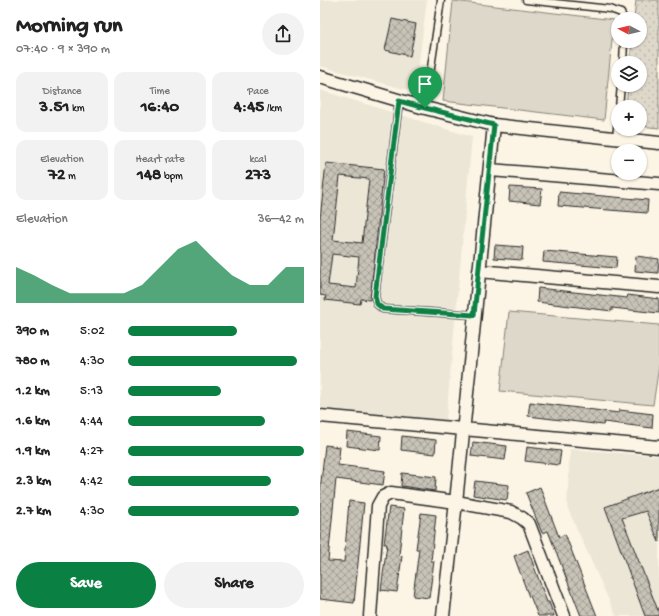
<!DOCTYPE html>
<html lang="en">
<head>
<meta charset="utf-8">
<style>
  :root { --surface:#fff; --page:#f2f2f2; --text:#222; --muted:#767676; --accent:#0b8043 }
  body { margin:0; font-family:"Gochi Hand",sans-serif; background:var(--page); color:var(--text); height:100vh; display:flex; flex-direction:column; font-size:15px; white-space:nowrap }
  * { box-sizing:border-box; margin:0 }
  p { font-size:13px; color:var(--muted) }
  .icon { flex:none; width:22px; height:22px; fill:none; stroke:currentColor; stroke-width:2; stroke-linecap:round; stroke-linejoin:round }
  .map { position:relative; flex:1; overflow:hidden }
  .details { display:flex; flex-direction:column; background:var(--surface); width:320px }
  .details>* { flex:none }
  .needle { width:26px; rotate:277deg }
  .controls { position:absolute; left:291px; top:12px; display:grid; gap:8px }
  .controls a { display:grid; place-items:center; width:36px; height:36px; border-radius:50%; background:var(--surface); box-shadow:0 1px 3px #0004; font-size:20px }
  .pin { position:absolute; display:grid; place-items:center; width:34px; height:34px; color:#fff; margin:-41px -17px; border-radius:50% 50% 50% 0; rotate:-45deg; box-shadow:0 0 4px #0007 }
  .pin .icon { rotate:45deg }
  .round { display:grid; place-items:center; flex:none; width:42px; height:42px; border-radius:21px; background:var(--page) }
  .summary { display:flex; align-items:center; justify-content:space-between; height:68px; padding:0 16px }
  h1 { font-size:22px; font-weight:700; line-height:30px }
  .metrics { display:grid; grid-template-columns:repeat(3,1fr); gap:6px; height:68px; padding:4px 16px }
  .metrics div { display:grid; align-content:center; border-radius:10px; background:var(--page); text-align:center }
  .metrics b { font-size:17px; font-weight:700 }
  .metrics small { font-size:11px; font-weight:400 }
  .metrics p { font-size:11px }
  .chart { height:112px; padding:8px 16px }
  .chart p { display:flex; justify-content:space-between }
  .chart svg { width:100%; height:72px; margin-top:4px; fill:var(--accent); opacity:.7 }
  .action { display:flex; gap:8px; margin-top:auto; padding:8px 16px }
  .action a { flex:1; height:46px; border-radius:24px; background:var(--accent); color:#fff; font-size:16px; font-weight:700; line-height:46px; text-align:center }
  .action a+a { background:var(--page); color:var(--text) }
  ul { padding:0 16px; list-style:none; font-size:13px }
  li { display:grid; grid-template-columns:64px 48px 1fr; align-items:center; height:30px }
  li i { height:10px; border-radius:5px; background:var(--accent) }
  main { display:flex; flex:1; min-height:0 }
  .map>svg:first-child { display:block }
  .built { fill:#ece6d7 }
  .grass { fill:url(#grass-dots); stroke:#84827a }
  .green { fill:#ded8ca; stroke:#84827a }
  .building { fill:url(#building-cross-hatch); stroke:#2b2b2b; fill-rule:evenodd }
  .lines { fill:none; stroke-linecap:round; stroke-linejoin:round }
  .service-casing { stroke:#2b2b2b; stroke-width:9 }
  .minor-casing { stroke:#2b2b2b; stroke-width:15 }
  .service { stroke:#fcf5e5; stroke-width:6 }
  .minor { stroke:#fcf5e5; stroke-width:12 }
  .route-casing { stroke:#fff; stroke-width:8 }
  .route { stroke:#0b8043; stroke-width:5 }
</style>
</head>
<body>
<main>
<section class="details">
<div class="summary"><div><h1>Morning run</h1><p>07:40 · 9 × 390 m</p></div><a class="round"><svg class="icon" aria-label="share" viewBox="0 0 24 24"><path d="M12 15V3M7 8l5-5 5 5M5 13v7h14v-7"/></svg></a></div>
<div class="metrics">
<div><p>Distance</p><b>3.51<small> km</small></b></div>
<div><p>Time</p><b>16:40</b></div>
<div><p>Pace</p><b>4:45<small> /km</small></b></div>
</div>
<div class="metrics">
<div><p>Elevation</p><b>72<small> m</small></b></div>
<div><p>Heart rate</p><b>148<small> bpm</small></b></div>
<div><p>kcal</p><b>273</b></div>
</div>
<div class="chart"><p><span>Elevation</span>36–42 m</p>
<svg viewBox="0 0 160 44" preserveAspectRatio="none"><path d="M0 44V22L10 27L20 33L30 38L40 38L50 38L60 38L70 33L80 22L90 11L100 6L110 17L120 27L130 33L140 33L150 22L160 22V44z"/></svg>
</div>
<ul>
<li><b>390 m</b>5:02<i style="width:62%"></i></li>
<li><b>780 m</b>4:30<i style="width:96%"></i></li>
<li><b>1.2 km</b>5:13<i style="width:53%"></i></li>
<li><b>1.6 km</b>4:44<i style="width:78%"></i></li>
<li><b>1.9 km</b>4:27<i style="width:100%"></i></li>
<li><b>2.3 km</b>4:42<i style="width:81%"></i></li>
<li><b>2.7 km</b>4:30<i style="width:97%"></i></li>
</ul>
<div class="action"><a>Save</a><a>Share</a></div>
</section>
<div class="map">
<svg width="339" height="616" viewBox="0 0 339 616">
  <defs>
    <pattern id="grass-dots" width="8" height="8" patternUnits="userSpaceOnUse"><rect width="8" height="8" fill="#ded8ca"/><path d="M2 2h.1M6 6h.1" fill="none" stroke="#bfbaae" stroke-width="1.8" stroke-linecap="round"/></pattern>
    <pattern id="building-cross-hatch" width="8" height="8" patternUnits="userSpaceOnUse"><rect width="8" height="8" fill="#c8c3b7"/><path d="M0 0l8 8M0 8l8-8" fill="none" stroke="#a39f95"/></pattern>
  </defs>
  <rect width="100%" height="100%" fill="#fcf5e5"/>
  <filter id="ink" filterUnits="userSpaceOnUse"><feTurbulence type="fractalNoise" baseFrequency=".025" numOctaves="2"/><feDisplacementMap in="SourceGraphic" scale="8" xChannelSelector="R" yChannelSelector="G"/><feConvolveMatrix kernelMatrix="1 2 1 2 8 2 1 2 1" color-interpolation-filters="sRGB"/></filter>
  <g filter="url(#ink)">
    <path class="built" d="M0,0H107L95,92L0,66Z
      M0,90L152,137L126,420L0,408Z
      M250,449L339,456V616H296L247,507Z"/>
    <path class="grass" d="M316,0H339V128L320,126V107H306L308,85H320V63H310L312,41H320V19H314Z"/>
    <path class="green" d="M133,1L294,20L284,120L123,101Z
      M189,312L339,325V366L333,405L180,391Z"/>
    <path class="building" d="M72,19L96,24L90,56L65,50Z
      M6,163L64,169L50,300L41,299L40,304L5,300L6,296L0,295V219ZM20,176L49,179L42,243L13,240ZM12,254L39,257L36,288L8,285Z
      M190,187L222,189L220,204L189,201Z
      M239,192L328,200L327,213L238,206Z
      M175,245L203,247L202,260L174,258Z
      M224,251L297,257L296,268L223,262Z
      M316,256L339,259L338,273L315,271Z
      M218,288L307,298L308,295L339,299V313L292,308V311L217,302Z
      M210,402L299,413V410L333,414L332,428L284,422L283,425L208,416Z
      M27,432L61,436L60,450L26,446Z
      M82,436L116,440L115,454L81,450Z
      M153,442L187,446L185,460L151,456Z
      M5,445L20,447L18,465L65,471L63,485L16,479L8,561L24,562L29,501L44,503L34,603L0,599V491Z
      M207,447L241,451L239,465L205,461Z
      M82,473L116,477L115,491L81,486Z
      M155,481L189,485L187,500L153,495Z
      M220,487L239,537L245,534L277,616H261L228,531L222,533L206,493Z
      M339,487V542L326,511L302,518L339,613V616H325L285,507Z
      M69,507L84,509L79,555L82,556L77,592L61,590L67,544H64Z
      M101,513L116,515L111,561H114L109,598L93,596L99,549H96Z
      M208,550L227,602H229L234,616H218L210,596L209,597L194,556Z"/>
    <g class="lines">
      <defs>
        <path id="service" d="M206,0L290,9L301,13L304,19
          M303,63L304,41
          M79,101L55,296L57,304L63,309L154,315
          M299,107L301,85
          M105,108L121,0
          M296,139L298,118"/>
        <path id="minor" d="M0,77L105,108L174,125L339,143
          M170,170L339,184
          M159,271L339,287
          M0,416L339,447
          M50,616L58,506L63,497L71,493L136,502L191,512L202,518L209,524L244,616
          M123,616L136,502L174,125"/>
      </defs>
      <use href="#service" class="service-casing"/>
      <use href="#minor" class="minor-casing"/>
      <use href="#service" class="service"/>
      <use href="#minor" class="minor"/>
    </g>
  </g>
  <g class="lines" filter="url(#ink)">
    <defs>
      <path id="route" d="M79,101L105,108L174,125L154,315L63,309L57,304L55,296Z"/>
    </defs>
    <use href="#route" class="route-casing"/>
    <use href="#route" class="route"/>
  </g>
</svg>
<div class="controls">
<a><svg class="needle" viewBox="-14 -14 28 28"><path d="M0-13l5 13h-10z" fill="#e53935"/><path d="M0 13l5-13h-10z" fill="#767676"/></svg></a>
<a><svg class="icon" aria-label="layers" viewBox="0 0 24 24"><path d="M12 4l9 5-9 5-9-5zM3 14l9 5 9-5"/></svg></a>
<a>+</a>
<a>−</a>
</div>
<div class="pin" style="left:105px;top:108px;background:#1e9e55"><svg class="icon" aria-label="arrive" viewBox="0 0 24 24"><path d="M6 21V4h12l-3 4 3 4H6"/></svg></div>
</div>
</main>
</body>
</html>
